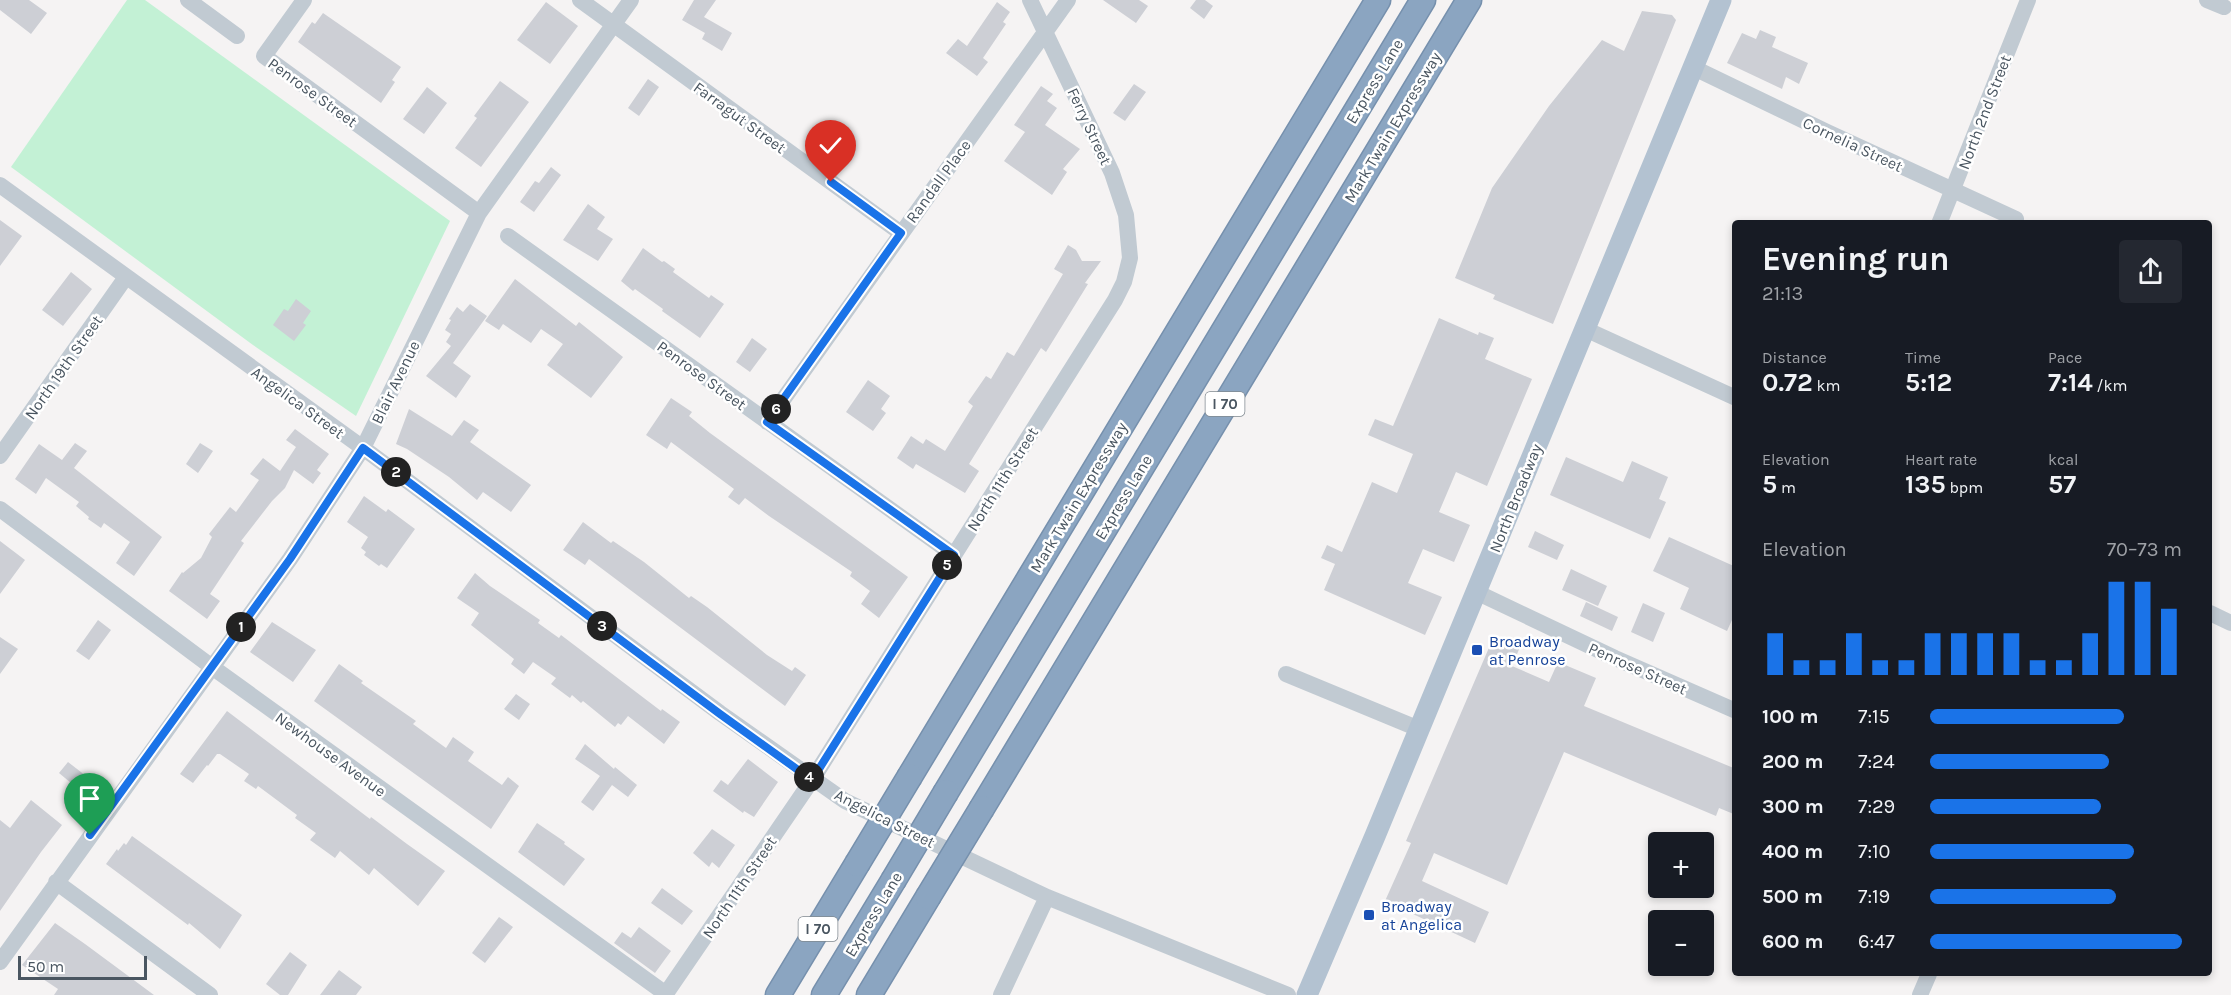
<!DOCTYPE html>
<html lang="en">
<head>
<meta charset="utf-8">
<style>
  :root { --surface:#171b24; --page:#242831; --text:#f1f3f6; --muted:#9ea1a6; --accent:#1a73e8 }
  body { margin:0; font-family:Karla,sans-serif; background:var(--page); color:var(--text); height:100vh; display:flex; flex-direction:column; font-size:22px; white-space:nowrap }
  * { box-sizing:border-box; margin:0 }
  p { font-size:20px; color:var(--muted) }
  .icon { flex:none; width:33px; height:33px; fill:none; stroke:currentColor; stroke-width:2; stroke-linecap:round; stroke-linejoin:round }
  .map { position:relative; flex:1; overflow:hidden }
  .details { position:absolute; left:1732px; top:220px; width:480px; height:756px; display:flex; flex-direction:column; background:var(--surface); border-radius:6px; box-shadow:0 3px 9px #0003 }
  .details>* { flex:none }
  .buttons { position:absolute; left:1648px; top:832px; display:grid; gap:12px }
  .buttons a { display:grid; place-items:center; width:66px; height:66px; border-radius:6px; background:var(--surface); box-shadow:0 3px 9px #0003; font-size:30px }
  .scale { position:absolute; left:18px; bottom:15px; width:129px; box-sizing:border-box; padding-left:6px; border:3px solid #4a5661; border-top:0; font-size:16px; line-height:21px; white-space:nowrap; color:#4a5661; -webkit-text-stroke:4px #fff; paint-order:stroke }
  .pin { position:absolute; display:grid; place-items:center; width:51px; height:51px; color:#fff; margin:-62px -26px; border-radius:50% 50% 50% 0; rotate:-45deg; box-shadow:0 0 6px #0007 }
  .pin .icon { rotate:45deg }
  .km { position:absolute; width:30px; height:30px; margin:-15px; border-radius:50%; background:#222; color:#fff; font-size:16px; line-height:30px; text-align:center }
  .round { display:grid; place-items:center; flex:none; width:63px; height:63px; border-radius:6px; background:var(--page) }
  .overview { display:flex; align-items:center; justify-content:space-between; height:102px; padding:0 30px }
  h1 { font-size:33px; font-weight:700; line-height:45px }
  .metrics { display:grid; grid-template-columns:repeat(3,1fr); gap:9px; height:102px; padding:6px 30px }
  .metrics div { display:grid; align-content:center }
  .metrics b { font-size:26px; font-weight:700 }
  .metrics small { font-size:16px; font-weight:400 }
  .metrics p { font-size:16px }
  .chart { height:168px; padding:12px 30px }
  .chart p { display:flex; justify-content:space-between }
  .chart svg { width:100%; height:108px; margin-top:6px; stroke:var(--accent); stroke-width:6 }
  ul { padding:0 30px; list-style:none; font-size:20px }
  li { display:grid; grid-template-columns:96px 72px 1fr; align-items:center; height:45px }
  li i { height:15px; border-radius:8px; background:var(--accent) }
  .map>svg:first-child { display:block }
  .green { fill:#c3f1d5 }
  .building { fill:#cdcfd5 }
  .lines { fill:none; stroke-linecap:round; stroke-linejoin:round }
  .highway-casing { stroke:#7690ad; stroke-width:27 }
  .minor { stroke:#c1cad2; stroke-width:16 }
  .major { stroke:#b3c2d1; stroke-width:21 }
  .highway { stroke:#8ba5c1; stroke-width:24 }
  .highway-bridge-casing { stroke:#7690ad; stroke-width:27; stroke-linecap:butt }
  .highway-bridge { stroke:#8ba5c1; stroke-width:24 }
  .route-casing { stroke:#fff; stroke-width:12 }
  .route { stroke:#1a73e8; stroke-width:8 }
  .transit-dot { fill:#1a4fb4; stroke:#fff; stroke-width:2 }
  .labels { text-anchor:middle; stroke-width:5; stroke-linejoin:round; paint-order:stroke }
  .shield { fill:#fff; stroke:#808990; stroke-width:1.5 }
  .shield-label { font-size:15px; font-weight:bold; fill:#4a5661 }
  .street-label { font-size:16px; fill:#4a5661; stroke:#fff }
  .transit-label { font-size:16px; fill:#164399; stroke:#fff; text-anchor:start }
</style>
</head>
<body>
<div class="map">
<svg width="2231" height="995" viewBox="0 0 2231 995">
  <rect width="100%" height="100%" fill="#f5f3f3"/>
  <path class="green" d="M127,0H145L450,221L356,416L253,345L11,167Z"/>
  <path class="building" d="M0,0H29L47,13L31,34L0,10Z
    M694,0H716L704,17L732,33L722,51L702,39L705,33L682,20Z
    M1103,0H1139L1148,6L1136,23Z
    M1196,0H1205L1213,6L1204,19L1190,8Z
    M546,2L578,26L550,64L517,40Z
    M997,2L1010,12L1003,22L1006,24L983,58L988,62L977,76L946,53L958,39L967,46Z
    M1642,11L1672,15L1676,20L1553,324L1493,299L1495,295L1455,278L1492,188L1549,106L1602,40L1624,51Z
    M323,13L401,67L392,80L395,82L381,103L298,42L312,22L315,24Z
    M1760,30L1776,37L1772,47L1808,63L1799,84L1786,77L1782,89L1727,63L1742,33L1756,39Z
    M648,79L659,87L639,116L628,108Z
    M500,81L529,102L481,167L455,148L477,118L474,116Z
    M1134,84L1146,92L1125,121L1113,113Z
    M1041,86L1053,94L1047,101L1057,108L1045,125L1080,149L1063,169L1067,172L1052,195L1004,161L1025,132L1014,125Z
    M427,87L447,103L424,134L403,119Z
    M551,167L561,175L534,212L520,202L535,181L539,183Z
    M588,204L605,217L597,229L613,239L598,261L563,240Z
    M0,220L22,236L0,266Z
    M1068,245L1076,250L1082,261H1101L1085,283L1088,284L1046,352L1041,348L969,464L979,471L965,493L916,464L913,469L897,458L911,436L923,444L926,439L945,451L973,406L968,402L986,376L991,379L1007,352L1014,356L1063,274L1054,269Z
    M643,248L662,262L664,261L675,269L673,272L709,298L711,295L724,304L700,338L662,311L663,309L635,289L633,291L621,281Z
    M71,272L92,289L63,326L42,310Z
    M515,279L576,326L579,322L623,357L591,398L547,365L563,344L541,329L531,343L503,324L499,330L485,321Z
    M296,299L311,311L303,323L306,325L294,341L273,325L284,309L288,311Z
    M470,304L487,316L453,363L471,376L456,398L426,376L451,346L446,342L451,334L445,330L451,320L449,319L457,307L463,312Z
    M1439,318L1478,335L1479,332L1494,338L1485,359L1532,379L1487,486L1456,472L1439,512L1470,525L1454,562L1423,549L1408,583L1442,597L1425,635L1324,590L1335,564L1321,558L1327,545L1342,552L1372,482L1397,493L1413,454L1368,435L1375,419L1393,426Z
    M752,338L767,349L750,372L736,362Z
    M868,380L890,396L881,409L886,413L873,431L846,412Z
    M671,398L692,412L689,416L710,433L908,577L879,618L861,604L870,591L850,576L852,572L769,516L745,498L739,505L728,497L734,489L671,442L667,449L646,435Z
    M409,409L452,436L464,420L479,430L470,442L531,485L511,512L483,492L477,500L449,477L407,449L396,444Z
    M295,429L329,454L317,470L321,473L313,484L294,470L285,488L272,501L241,541L244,543L210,594L220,601L207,619L169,591L182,572L183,573L201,558L212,537L209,534L230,507L236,512L259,480L250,474L263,458L280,471L296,447L286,440Z
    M75,443L87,451L74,468L162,537L134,576L116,563L130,542L104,523L101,528L88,519L89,517L76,506L79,502L46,478L36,494L15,479L39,444L62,460Z
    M200,443L213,451L198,473L186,464Z
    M1566,457L1623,482L1632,461L1668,477L1659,499L1666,502L1650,539L1550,495Z
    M364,496L386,512L388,509L415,529L387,568L381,564L379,566L364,555L366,552L361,548L368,537L347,522Z
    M583,522L611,543L613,541L644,562L689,598L691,596L707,607L767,655L792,671L795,667L806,675L785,706L589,559L585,565L563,550Z
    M1535,531L1564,545L1557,560L1528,547Z
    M1669,537L1736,567V611L1727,631L1680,609L1689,588L1653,571Z
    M0,541L25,560L0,594Z
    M1571,569L1607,586L1598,606L1562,590Z
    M475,573L490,586L540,620L538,623L559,638L561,635L661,711L662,709L680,722L664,744L628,716L621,725L618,723L615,727L583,701L581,703L572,695L570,698L551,684L556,678L533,662L524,674L511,664L514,659L471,625L479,613L457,598Z
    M1586,602L1618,617L1612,631L1580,616Z
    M1643,603L1665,613L1653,642L1631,632Z
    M98,620L111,630L89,660L76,651Z
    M272,622L316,650L293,682L250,652Z
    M1494,636L1520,647L1512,666L1549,682L1558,662L1596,678L1584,706L1736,769V815L1719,808L1716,816L1564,752L1507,885L1434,853L1422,881L1489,912L1475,943L1385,901L1411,843L1406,841Z
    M0,637L18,649L0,674Z
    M339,664L363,681L361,683L416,721L413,724L446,748L453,737L474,752L468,761L502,785L508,777L519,786L491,829L314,701Z
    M516,694L530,704L519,720L504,709Z
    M227,711L370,819L371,817L407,844L445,871L418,906L374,868L369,875L340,851L335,858L310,840L316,833L295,818L297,815L258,786L256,789L244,781L249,774L220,754H217L208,766L207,765L193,783L180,774Z
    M585,744L614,769L615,767L637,785L628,797L612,785L593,811L581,802L600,776L575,759Z
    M748,759L778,782L754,817L744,811L743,813L713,791L721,780L728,785Z
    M68,762L99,786L89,798L59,773Z
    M31,800L62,825L41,852L0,911V820L10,828Z
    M537,823L565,842L564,844L585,859L564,886L518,852Z
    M712,829L735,845L719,868L712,862L709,867L693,853Z
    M132,836L242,915L220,949L189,923L188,925L106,864L117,849L118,851L124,843L126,845Z
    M662,888L693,911L682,925L651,903Z
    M499,917L513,927L485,963L472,953Z
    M55,923L85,944L154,995H54L58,989L22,965Z
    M639,927L671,951L655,973L614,943L622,932L631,938Z
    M290,952L307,965L288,995H280L266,984Z
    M339,970L362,987L356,995H320Z"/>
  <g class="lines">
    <defs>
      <path id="highway" d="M910,776L1378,0
        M946,792L1423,0
        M982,808L1469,0
        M778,995L857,864
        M824,995L893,881
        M869,995L928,897"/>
    </defs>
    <use href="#highway" class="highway-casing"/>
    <path class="minor" d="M188,0L237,36
      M304,0L264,56L479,213
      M580,0L901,233
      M2207,0L2224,7
      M1692,67L1827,132L2016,219
      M0,185L363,448L720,713L845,801L1047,897L1288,995
      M1939,224L2028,0
      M508,236L954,555
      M1585,329L1736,398
      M767,422L1068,0
      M0,456L126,277
      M0,509L212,667L666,994
      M1476,592L1615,658L1736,711
      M2210,613L2231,623
      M1286,674L1419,729
      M56,882L210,995
      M0,962L290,559L363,448L479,213L631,0
      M665,995L812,780L1115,300L1124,282L1130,258L1126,215L1112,173L1030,0
      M1001,995L1047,897
      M1920,995L1929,974"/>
    <path class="major" d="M1307,995L1375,836L1721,0"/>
    <use href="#highway" class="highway"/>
    <defs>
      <path id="highway-bridge" d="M857,864L910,776
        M893,881L946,792
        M928,897L982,808"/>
    </defs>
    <use href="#highway-bridge" class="highway-bridge-casing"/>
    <use href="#highway-bridge" class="highway-bridge"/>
  </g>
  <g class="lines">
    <defs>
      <path id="route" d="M90,835L290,559L363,448L720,714L812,780L954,555L767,422L901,233L831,182"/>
    </defs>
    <use href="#route" class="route-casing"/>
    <use href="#route" class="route"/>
  </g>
  <g class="transit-dot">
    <rect x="1471" y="644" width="12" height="12" rx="3"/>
    <rect x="1363" y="909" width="12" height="12" rx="3"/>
  </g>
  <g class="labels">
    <g class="shield">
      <rect x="1205.5" y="392" width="39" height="24" rx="4.5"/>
      <rect x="798.5" y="917" width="39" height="24" rx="4.5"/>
    </g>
    <g class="shield-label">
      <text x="1225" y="409">I 70</text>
      <text x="818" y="934">I 70</text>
    </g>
    <g class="street-label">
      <text transform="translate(1374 81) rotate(-59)" y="6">Express Lane</text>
      <text transform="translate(313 92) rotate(36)" y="6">Penrose Street</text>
      <text transform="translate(1984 112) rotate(-69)" y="6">North 2nd Street</text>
      <text transform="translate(740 117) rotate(36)" y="6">Farragut Street</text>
      <text transform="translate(1090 126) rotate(65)" y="6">Ferry Street</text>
      <text transform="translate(1392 127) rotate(-59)" y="6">Mark Twain Expressway</text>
      <text transform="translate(1853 144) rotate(25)" y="6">Cornelia Street</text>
      <text transform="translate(938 181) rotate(-54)" y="6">Randall Place</text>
      <text transform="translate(63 367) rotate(-55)" y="6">North 19th Street</text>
      <text transform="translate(702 375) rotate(36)" y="6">Penrose Street</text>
      <text transform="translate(395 382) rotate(-64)" y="6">Blair Avenue</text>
      <text transform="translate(298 402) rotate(36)" y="6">Angelica Street</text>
      <text transform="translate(1002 479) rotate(-58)" y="6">North 11th Street</text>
      <text transform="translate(1078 497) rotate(-59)" y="6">Mark Twain Expressway</text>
      <text transform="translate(1123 497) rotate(-59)" y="6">Express Lane</text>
      <text transform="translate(1515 498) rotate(-68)" y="6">North Broadway</text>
      <text transform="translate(1638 668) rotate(24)" y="6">Penrose Street</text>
      <text transform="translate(331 754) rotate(36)" y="6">Newhouse Avenue</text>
      <text transform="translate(885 818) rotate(27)" y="6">Angelica Street</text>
      <text transform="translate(739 887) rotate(-56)" y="6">North 11th Street</text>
      <text transform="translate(873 914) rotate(-59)" y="6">Express Lane</text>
    </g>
    <g class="transit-label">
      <text x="1489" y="647">Broadway<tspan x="1489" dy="18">at Penrose</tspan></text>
      <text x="1381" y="912">Broadway<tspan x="1381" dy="18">at Angelica</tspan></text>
    </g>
  </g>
</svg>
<div class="buttons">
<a>+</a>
<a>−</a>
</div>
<div class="scale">50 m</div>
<div class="pin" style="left:90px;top:835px;background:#1e9e55"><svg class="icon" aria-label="arrive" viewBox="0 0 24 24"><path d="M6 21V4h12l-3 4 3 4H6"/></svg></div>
<div class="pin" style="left:831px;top:182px;background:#d93025"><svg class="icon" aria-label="check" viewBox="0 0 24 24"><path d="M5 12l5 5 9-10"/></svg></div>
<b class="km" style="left:241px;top:627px">1</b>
<b class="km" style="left:396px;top:472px">2</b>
<b class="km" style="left:602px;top:626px">3</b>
<b class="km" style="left:809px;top:777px">4</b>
<b class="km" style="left:947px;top:565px">5</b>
<b class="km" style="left:776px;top:409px">6</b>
<section class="details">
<div class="overview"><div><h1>Evening run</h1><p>21:13</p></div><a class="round"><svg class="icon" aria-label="share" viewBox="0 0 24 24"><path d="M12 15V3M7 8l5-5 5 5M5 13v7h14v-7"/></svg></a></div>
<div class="metrics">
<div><p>Distance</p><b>0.72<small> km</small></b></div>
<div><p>Time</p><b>5:12</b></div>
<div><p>Pace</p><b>7:14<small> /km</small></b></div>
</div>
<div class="metrics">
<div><p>Elevation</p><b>5<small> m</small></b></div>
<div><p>Heart rate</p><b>135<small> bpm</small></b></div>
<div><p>kcal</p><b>57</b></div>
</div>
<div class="chart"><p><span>Elevation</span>70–73 m</p>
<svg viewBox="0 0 160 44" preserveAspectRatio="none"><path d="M5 44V27M15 44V38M25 44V38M35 44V27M45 44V38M55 44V38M65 44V27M75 44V27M85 44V27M95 44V27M105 44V38M115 44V38M125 44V27M135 44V6M145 44V6M155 44V17"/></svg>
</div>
<ul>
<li><b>100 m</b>7:15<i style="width:77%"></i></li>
<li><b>200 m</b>7:24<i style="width:71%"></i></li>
<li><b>300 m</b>7:29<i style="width:68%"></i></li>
<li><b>400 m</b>7:10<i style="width:81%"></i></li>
<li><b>500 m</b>7:19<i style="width:74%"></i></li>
<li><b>600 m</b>6:47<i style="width:100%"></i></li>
</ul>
</section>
</div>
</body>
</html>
